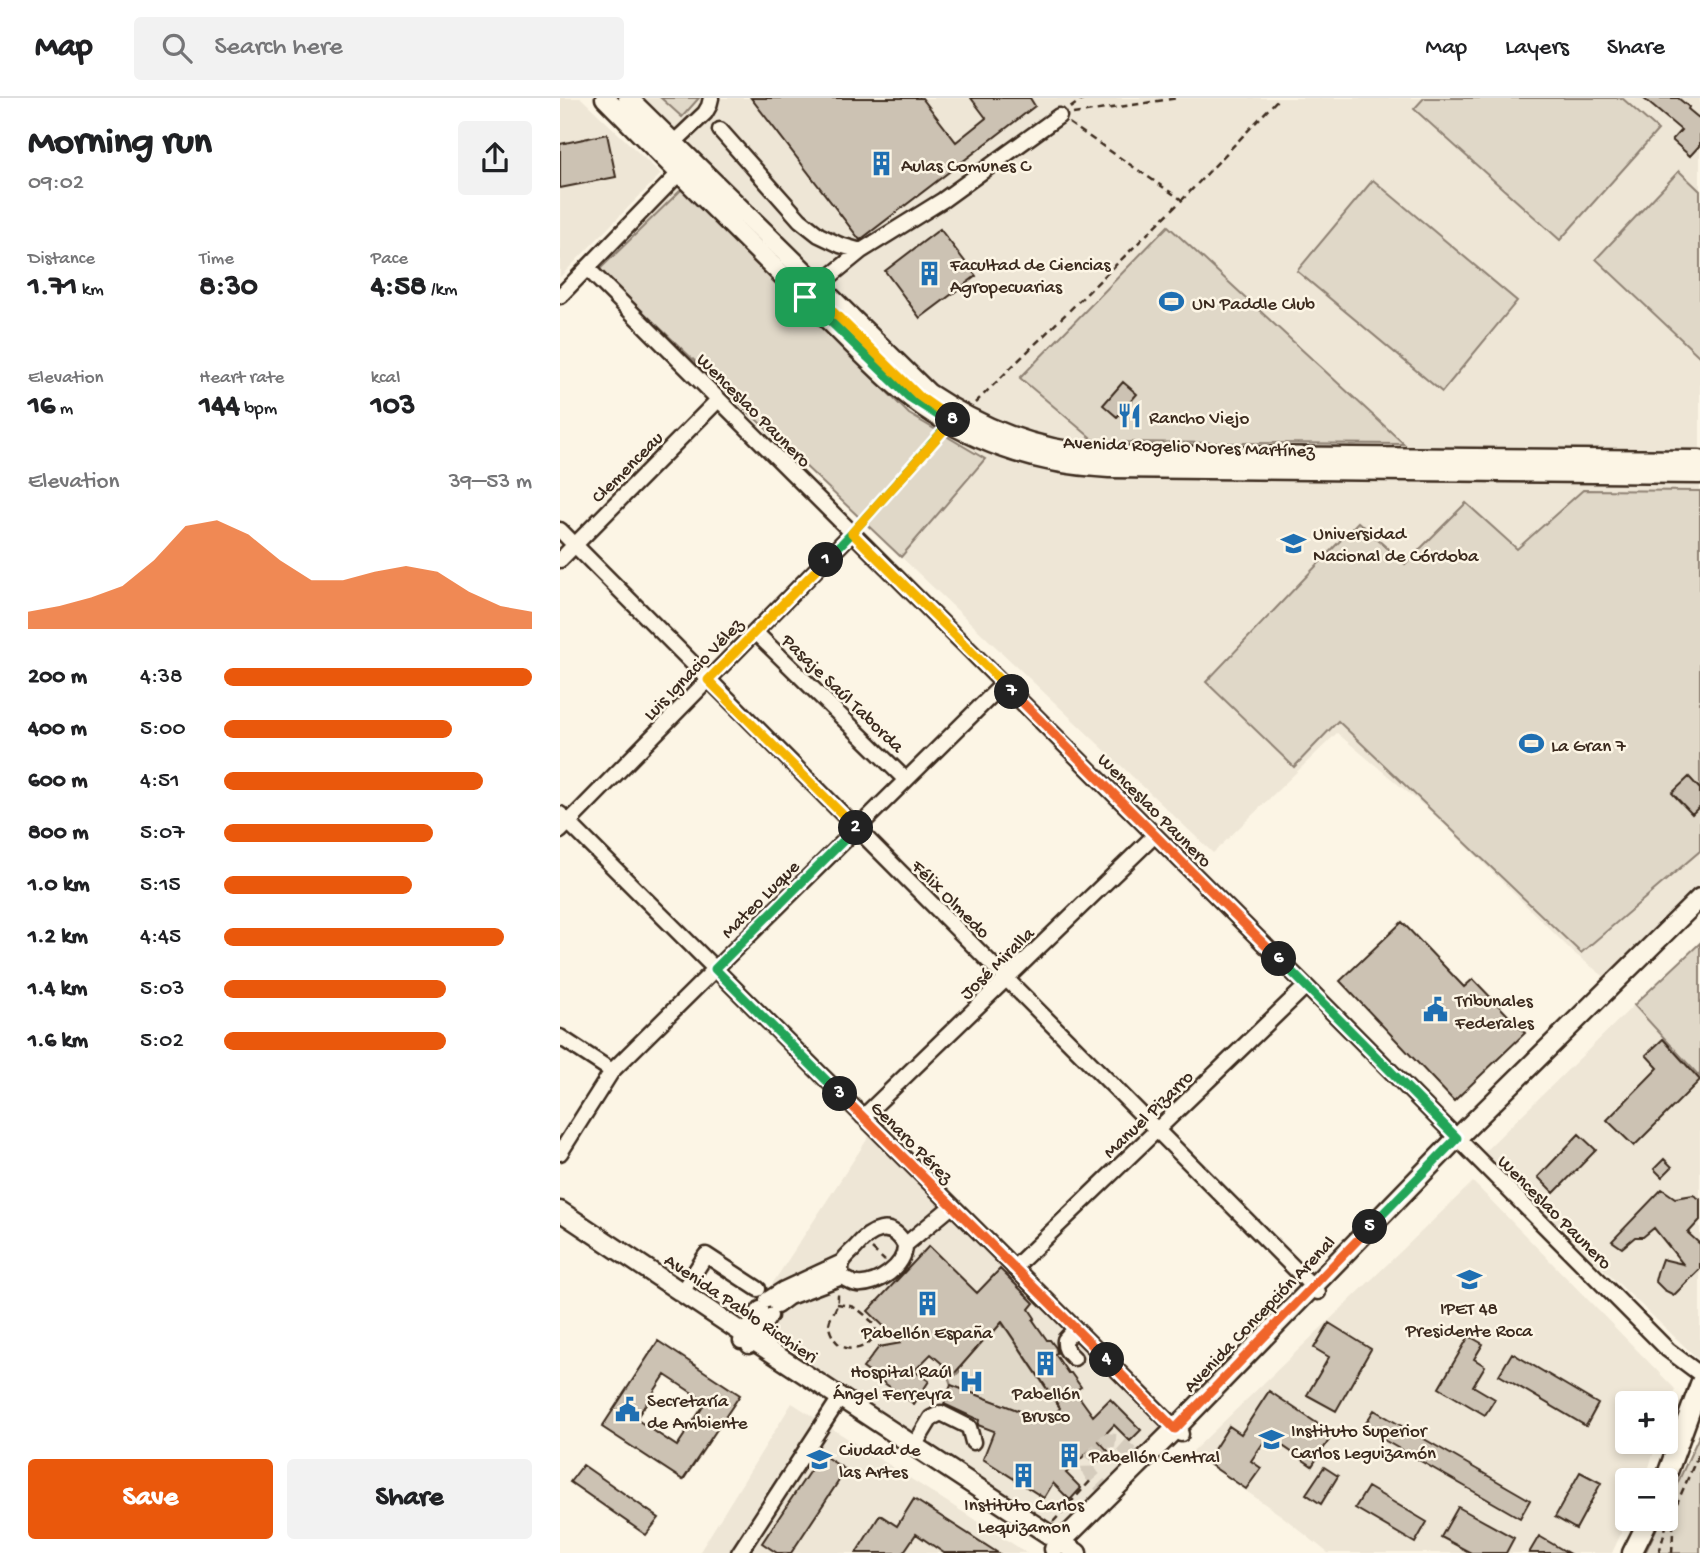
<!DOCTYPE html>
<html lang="en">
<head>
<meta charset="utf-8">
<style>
  :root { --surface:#fff; --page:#f2f2f2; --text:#202124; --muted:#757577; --line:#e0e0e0; --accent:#ea580c }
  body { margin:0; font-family:"Gochi Hand",sans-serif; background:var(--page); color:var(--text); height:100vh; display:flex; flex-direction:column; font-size:26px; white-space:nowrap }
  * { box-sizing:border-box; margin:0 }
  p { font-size:23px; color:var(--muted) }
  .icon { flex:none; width:38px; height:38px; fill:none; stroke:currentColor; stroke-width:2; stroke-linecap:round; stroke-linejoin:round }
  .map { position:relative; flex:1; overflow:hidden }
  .sheet { display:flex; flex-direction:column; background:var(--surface); width:560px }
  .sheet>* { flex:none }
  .buttons { position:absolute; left:1055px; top:1293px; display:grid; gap:14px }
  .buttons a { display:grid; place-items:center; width:63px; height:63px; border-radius:7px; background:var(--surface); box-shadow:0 4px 10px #0003; font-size:35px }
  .pin { position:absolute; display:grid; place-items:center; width:60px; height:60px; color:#fff; margin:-30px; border-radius:14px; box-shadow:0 4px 10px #0006 }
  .km { position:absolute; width:35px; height:35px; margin:-18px; border-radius:50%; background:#222; color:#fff; font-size:19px; line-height:35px; text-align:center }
  .round { display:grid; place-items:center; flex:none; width:74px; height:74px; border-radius:7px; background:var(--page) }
  .headline { display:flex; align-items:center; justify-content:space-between; height:119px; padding:0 28px }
  h1 { font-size:38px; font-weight:700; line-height:52px }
  .metrics { display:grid; grid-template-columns:repeat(3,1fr); gap:10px; height:119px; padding:7px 28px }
  .metrics div { display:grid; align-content:center }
  .metrics b { font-size:30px; font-weight:700 }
  .metrics small { font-size:19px; font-weight:400 }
  .metrics p { font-size:19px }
  .chart { height:196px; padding:14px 28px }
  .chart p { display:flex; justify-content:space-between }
  .chart svg { width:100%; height:126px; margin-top:7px; fill:var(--accent); opacity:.7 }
  .action { display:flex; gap:14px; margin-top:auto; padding:14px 28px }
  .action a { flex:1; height:80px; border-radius:7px; background:var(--accent); color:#fff; font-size:28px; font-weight:700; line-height:80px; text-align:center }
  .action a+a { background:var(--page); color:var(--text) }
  ul { padding:0 28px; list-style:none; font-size:23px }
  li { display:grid; grid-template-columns:112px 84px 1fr; align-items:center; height:52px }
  li i { height:18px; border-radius:9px; background:var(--accent) }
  header { display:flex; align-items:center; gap:42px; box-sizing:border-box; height:98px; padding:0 35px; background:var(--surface); border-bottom:2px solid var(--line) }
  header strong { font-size:33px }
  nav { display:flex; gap:38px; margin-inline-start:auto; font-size:24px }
  .search { width:490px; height:63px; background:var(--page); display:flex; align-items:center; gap:18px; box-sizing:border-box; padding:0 24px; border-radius:7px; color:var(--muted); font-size:26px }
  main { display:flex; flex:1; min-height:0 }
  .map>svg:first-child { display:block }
  .built { fill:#eee6d6 }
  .green { fill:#e0d8c8; stroke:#8e8173; stroke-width:2 }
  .building { fill:#ccc2b3; stroke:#3b2a1e; stroke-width:2; fill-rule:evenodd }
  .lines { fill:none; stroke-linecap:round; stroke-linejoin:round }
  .minor-tunnel { stroke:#d5ccbd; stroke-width:14; stroke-dasharray:14 7; stroke-linecap:butt }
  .minor-casing { stroke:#3b2a1e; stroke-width:19 }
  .major-casing { stroke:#3b2a1e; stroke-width:23 }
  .path { stroke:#3b2a1e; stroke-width:2.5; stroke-dasharray:7 5; stroke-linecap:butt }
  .minor { stroke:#fcf5e5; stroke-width:14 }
  .major { stroke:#fcf5e5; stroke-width:18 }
  .split-1-casing { stroke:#fff; stroke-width:14 }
  .split-2-casing { stroke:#fff; stroke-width:14 }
  .split-3-casing { stroke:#fff; stroke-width:14 }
  .split-4-casing { stroke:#fff; stroke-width:14 }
  .split-5-casing { stroke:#fff; stroke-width:14 }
  .split-6-casing { stroke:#fff; stroke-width:14 }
  .split-7-casing { stroke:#fff; stroke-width:14 }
  .split-8-casing { stroke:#fff; stroke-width:14 }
  .split-9-casing { stroke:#fff; stroke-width:14 }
  .split-1 { stroke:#22a559; stroke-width:9 }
  .split-2 { stroke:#f5b400; stroke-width:9 }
  .split-3 { stroke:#22a559; stroke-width:9 }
  .split-4 { stroke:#f0652b; stroke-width:9 }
  .split-5 { stroke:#f0652b; stroke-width:9 }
  .split-6 { stroke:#22a559; stroke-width:9 }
  .split-7 { stroke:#f0652b; stroke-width:9 }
  .split-8 { stroke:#f5b400; stroke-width:9 }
  .split-9 { stroke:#f5b400; stroke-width:9 }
  .labels { text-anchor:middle; stroke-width:5; stroke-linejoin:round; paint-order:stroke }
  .poi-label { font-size:19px; fill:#3b2a1e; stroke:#fcf5e5; text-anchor:start }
  .street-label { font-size:19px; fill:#3b2a1e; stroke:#fcf5e5 }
</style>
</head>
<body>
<header>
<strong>Map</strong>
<div class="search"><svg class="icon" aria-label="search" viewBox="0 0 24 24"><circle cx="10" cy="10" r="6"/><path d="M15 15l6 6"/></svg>Search here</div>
<nav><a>Map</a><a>Layers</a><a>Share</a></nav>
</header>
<main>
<section class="sheet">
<div class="headline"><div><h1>Morning run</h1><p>09:02</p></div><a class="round"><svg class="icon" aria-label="share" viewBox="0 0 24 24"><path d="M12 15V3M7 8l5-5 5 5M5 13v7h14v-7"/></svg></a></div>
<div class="metrics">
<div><p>Distance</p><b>1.71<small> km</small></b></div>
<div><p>Time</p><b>8:30</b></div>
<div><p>Pace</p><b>4:58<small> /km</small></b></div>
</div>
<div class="metrics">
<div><p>Elevation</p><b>16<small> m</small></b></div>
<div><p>Heart rate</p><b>144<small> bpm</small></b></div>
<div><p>kcal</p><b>103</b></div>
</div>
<div class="chart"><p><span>Elevation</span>39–53 m</p>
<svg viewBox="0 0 160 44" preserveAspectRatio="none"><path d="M0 44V38L10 36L20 33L30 29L40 20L50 8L60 6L70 11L80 20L90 27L100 27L110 24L120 22L130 24L140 31L150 36L160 38V44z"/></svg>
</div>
<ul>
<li><b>200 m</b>4:38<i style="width:100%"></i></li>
<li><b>400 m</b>5:00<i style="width:74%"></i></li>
<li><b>600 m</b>4:51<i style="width:84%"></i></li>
<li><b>800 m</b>5:07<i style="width:68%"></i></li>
<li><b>1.0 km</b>5:15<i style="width:61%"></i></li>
<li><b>1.2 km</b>4:45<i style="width:91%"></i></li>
<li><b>1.4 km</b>5:03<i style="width:72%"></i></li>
<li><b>1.6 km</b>5:02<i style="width:72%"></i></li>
</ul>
<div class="action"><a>Save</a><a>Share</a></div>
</section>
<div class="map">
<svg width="1140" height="1455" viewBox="0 0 1140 1455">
  <rect width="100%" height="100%" fill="#fcf5e5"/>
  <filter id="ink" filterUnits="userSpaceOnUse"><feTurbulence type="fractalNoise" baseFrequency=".0143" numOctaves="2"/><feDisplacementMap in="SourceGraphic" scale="14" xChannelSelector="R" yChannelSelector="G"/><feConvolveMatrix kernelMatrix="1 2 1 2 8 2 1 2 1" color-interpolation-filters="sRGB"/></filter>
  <g filter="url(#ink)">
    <path class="built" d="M0,0H21L101,76L0,179Z
      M79,0H1140V795L1051,884L1014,855L877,719L777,635L653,755L39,172L144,63Z
      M1074,907L1140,979V1258L1138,1261L922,1056Z
      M312,1034L614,1336L504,1443L184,1229Z
      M913,1084L1115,1291L1106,1317V1306H1068V1344H1097L1085,1382H1068V1421L1052,1455H768L722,1418L631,1355Z
      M232,1305L467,1455H139Z"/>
    <path class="green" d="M101,0H139L122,19Z
      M864,0H1062L1098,32L1000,142L854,11Z
      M1119,73L1140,93V259L1036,161Z
      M813,82L957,203L882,294L737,173Z
      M123,90L349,316L425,361L341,459L39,172Z
      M608,128L844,346L536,344L460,280Z
      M1023,392L1140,393V753L1021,855L778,623L734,669L646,584L798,424L845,466L906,405L957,451Z
      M1140,845V979L1074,907Z
      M441,1225L447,1232L496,1305L501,1309L490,1322L485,1323L391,1287L384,1267L396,1277L400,1273L398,1271L429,1236L431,1237Z
      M1140,1336V1455H1085L1101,1421H1106V1410Z"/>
    <path class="building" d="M191,0H362L396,44L426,20L411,0H470L475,8L300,142Z
      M1083,0H1118L1129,9L1128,11L1140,21V47L1130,58L1112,42L1121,32Z
      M47,36L56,79L0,90V46Z
      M380,131L416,178L360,220L325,173Z
      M563,284L577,296L557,319L543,307Z
      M1129,679L1140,691V708L1132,716L1112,695Z
      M842,824L904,889L913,881L965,935L894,1003L780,883Z
      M1103,941L1140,982L1074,1048L1047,1022L1098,970L1086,957Z
      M1019,1036L1036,1052L994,1095L978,1079Z
      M1104,1061L1112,1069L1102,1079L1094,1071Z
      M1102,1091L1115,1100L1133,1097L1140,1101V1122L1128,1135L1140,1146V1171L1114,1197L1104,1192L1095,1183L1097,1175L1102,1161L1123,1166L1094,1130L1083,1139H1075L1062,1150L1052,1143Z
      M369,1148L417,1195L440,1171L474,1205L469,1211L475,1220L473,1222L487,1242H490L496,1250L497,1255L495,1256L508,1275H511L521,1289L515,1293L533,1318L550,1301L581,1332L570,1343L554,1327L539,1343L549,1354L540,1363L530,1352L506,1375L521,1390L510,1402L493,1385L484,1400L423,1361L434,1333L418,1327L419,1322L384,1306L391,1287L489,1324L500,1310L442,1224L430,1238L429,1236L394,1276L371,1256L354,1273L369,1283L354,1306L303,1270L319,1249L341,1245L308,1213Z
      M769,1225L811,1251L776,1313L747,1297L769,1259L754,1250Z
      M909,1238L923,1246L914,1261L925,1268L913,1288L935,1301L925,1317L879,1290Z
      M98,1243L180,1297L123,1382L42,1329ZM105,1277L146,1304L117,1348L76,1321Z
      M952,1255L1038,1306L1026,1328L939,1277Z
      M709,1293L773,1336L752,1368L708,1338L691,1363L701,1370L686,1391L646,1364L669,1328L681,1336Z
      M814,1312L970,1402L960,1420L803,1330Z
      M261,1356L286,1372L231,1455H217L202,1445Z
      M23,1367L99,1420L86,1437L10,1384Z
      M764,1369L778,1378L761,1406L746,1396Z
      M1020,1374L1041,1385L1016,1431L995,1419Z
      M808,1389L867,1424L855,1445L795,1410Z
      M354,1401L438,1455H384L356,1436L343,1455H296L320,1417L337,1428Z
      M898,1409L954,1440L946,1455H911L881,1439Z
      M979,1438L1008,1455H969Z"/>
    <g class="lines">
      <path class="minor-tunnel" d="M549,1396C523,1369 520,1370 547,1342L557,1343L581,1364"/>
      <defs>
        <path id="minor" d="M160,32L240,122L259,137L280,147L301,153
          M107,51L145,15L149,8L151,0
          M27,170L746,888L1108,1252L1140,1276
          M252,193L301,153L383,102L499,18
          M0,198L126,68
          M0,432L758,1194
          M0,462L158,302
          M195,534L346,682
          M0,716L621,1336
          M0,733L292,435
          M0,939L52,973
          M303,1019L595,737
          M0,1055L52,973L443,586
          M345,1147C331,1121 310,1132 295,1150C291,1154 286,1158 283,1163C280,1168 281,1173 282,1179C287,1182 292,1185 297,1186C317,1188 346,1168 345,1147L392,1108
          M454,1170L746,888
          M122,1194L146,1157L198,1191
          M207,1202L224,1191L282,1164
          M217,1208L229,1199L282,1179
          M181,1243L200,1211
          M189,1248L210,1218
          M514,1260C508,1254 504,1251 505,1242L515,1231
          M354,1348L371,1320L381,1315L409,1329L413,1344
          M179,1455L276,1306"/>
        <path id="major" d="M45,0C116,72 187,143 259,213C295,247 332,290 374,316C428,350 485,367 549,370L1140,376
          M68,0L368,295C422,331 473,351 538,357L1140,362
          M0,1113L193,1242L517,1455
          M1105,1382L1140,1286
          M494,1451L615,1331L897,1040L1140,800
          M1072,1455L1089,1421"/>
      </defs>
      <use href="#minor" class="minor-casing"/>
      <use href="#major" class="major-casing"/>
      <path class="path" d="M510,10L524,0
        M513,16L618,0
        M509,25L622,102
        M415,305L622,102L719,0
        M300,426L379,337
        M312,1151L325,1163
        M277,1206C292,1208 295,1208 306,1218C308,1221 312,1223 314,1226C323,1242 291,1263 275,1242C272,1238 269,1232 269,1227C269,1220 275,1214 277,1207C278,1204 278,1199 278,1196
        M493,1424L533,1380
        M1099,1455L1108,1421L1114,1412
        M1112,1455L1114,1412L1140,1353"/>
      <use href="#minor" class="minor"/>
      <use href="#major" class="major"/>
    </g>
  </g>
  <g class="lines" filter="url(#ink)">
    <defs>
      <path id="split-1" d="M245,199L349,299L390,325L292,435L266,462"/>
      <path id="split-2" d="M266,462L148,582L296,730"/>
      <path id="split-3" d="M280,996L155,871L296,730"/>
      <path id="split-4" d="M280,996L547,1262"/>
      <path id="split-5" d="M547,1262L615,1331L810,1129"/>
      <path id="split-6" d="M719,861L897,1040L810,1129"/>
      <path id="split-7" d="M452,594L719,861"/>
      <path id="split-8" d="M393,322L292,435L452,594"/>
      <path id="split-9" d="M245,199L252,193L359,298L393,322"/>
    </defs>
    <use href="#split-1" class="split-1-casing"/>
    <use href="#split-2" class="split-2-casing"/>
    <use href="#split-3" class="split-3-casing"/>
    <use href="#split-4" class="split-4-casing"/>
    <use href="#split-5" class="split-5-casing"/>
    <use href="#split-6" class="split-6-casing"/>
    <use href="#split-7" class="split-7-casing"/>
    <use href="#split-8" class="split-8-casing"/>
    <use href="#split-9" class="split-9-casing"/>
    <use href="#split-1" class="split-1"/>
    <use href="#split-2" class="split-2"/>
    <use href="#split-3" class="split-3"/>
    <use href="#split-4" class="split-4"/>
    <use href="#split-5" class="split-5"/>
    <use href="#split-6" class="split-6"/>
    <use href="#split-7" class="split-7"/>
    <use href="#split-8" class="split-8"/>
    <use href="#split-9" class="split-9"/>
  </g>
  <defs>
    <symbol id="building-bare" viewBox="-9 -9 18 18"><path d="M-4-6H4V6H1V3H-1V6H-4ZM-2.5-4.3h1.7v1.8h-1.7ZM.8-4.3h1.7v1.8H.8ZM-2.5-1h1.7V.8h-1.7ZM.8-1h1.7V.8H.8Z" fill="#1f6fb2" stroke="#fcf5e5" stroke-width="2.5" paint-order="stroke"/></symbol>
    <symbol id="stadium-bare" viewBox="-9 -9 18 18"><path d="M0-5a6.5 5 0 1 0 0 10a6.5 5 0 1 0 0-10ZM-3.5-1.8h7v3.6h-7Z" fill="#1f6fb2" stroke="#fcf5e5" stroke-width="2.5" paint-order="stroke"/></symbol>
    <symbol id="restaurant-bare" viewBox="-9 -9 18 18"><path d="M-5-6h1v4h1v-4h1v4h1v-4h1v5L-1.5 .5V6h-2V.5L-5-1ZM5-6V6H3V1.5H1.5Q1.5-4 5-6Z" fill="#1f6fb2" stroke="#fcf5e5" stroke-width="2.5" paint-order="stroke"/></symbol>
    <symbol id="university-bare" viewBox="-9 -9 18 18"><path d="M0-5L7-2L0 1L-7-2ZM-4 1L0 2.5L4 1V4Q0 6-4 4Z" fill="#1f6fb2" stroke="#fcf5e5" stroke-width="2.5" paint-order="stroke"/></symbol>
    <symbol id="civic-bare" viewBox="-9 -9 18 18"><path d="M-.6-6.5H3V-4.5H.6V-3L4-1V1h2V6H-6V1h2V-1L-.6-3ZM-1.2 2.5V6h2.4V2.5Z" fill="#1f6fb2" stroke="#fcf5e5" stroke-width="2.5" paint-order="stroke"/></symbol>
    <symbol id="school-bare" viewBox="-9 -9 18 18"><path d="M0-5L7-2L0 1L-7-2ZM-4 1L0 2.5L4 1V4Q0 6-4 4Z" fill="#1f6fb2" stroke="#fcf5e5" stroke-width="2.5" paint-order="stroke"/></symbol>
    <symbol id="hospital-bare" viewBox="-9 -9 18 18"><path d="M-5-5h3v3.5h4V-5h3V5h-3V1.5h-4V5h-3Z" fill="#1f6fb2" stroke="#fcf5e5" stroke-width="2.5" paint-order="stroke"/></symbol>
  </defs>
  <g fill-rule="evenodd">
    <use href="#building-bare" x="304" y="48" width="35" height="35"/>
    <use href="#building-bare" x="352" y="158" width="35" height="35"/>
    <use href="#stadium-bare" x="594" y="186" width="35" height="35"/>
    <use href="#restaurant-bare" x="552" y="300" width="35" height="35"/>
    <use href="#university-bare" x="716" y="428" width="35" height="35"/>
    <use href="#stadium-bare" x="954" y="628" width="35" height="35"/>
    <use href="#civic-bare" x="858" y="894" width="35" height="35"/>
    <use href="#school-bare" x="892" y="1164" width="35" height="35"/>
    <use href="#building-bare" x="350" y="1188" width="35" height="35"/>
    <use href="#building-bare" x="468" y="1248" width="35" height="35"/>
    <use href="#hospital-bare" x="394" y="1266" width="35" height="35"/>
    <use href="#civic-bare" x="50" y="1294" width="35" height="35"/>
    <use href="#school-bare" x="694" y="1324" width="35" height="35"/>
    <use href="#building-bare" x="492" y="1340" width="35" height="35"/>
    <use href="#university-bare" x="242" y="1344" width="35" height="35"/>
    <use href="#building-bare" x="446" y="1360" width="35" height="35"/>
  </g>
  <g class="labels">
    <g class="poi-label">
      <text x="341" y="73">Aulas Comunes C</text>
      <text x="390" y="172">Facultad de Ciencias<tspan x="390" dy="22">Agropecuarias</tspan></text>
      <text x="632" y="211">UN Paddle Club</text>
      <text x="589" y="325">Rancho Viejo</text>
      <text x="753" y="441">Universidad<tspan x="753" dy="22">Nacional de Córdoba</tspan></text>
      <text x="991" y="653">La Gran 7</text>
      <text x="895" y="908">Tribunales<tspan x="895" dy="22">Federales</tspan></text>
      <text x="909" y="1216" text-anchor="middle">IPET 48<tspan x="909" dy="22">Presidente Roca</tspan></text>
      <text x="367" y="1240" text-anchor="middle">Pabellón España</text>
      <text x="392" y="1279" text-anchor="end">Hospital Raúl<tspan x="392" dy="22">Ángel Ferreyra</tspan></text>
      <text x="486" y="1301" text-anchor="middle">Pabellón<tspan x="486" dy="22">Brusco</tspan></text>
      <text x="87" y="1308">Secretaría<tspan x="87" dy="22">de Ambiente</tspan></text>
      <text x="731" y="1338">Instituto Superior<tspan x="731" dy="22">Carlos Leguizamón</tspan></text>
      <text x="279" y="1357">Ciudad de<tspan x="279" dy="22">las Artes</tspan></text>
      <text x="529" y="1364">Pabellón Central</text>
      <text x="464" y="1412" text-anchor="middle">Instituto Carlos<tspan x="464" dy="22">Lequizamon</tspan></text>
    </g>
    <g class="street-label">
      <text transform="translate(195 311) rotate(45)" y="7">Wenceslao Paunero</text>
      <text transform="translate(629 347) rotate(2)" y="7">Avenida Rogelio Nores Martínez</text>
      <text transform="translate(66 368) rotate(-45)" y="7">Clemenceau</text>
      <text transform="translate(132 570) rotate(-46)" y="7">Luis Ignacio Vélez</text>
      <text transform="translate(284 594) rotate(44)" y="7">Pasaje Saúl Taborda</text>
      <text transform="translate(596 711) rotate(45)" y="7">Wenceslao Paunero</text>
      <text transform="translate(199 800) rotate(-45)" y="7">Mateo Luque</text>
      <text transform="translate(392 800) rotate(45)" y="7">Félix Olmedo</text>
      <text transform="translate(436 864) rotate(-44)" y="7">José Miralla</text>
      <text transform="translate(587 1015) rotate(-44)" y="7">Manuel Pizarro</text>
      <text transform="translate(353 1043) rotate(45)" y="7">Genaro Pérez</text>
      <text transform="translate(996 1113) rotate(45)" y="7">Wenceslao Paunero</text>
      <text transform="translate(182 1209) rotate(34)" y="7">Avenida Pablo Ricchieri</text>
      <text transform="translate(698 1215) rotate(-46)" y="7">Avenida Concepción Arenal</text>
    </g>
  </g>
</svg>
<div class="buttons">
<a>+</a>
<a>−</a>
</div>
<div class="pin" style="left:245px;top:199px;background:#1e9e55"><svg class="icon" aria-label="arrive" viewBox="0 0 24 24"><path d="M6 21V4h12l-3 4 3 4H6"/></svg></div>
<b class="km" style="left:266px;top:462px">1</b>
<b class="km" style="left:296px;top:730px">2</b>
<b class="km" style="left:280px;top:996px">3</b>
<b class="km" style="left:547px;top:1262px">4</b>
<b class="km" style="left:810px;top:1129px">5</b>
<b class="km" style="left:719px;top:861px">6</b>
<b class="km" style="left:452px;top:594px">7</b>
<b class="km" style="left:393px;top:322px">8</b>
</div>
</main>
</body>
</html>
